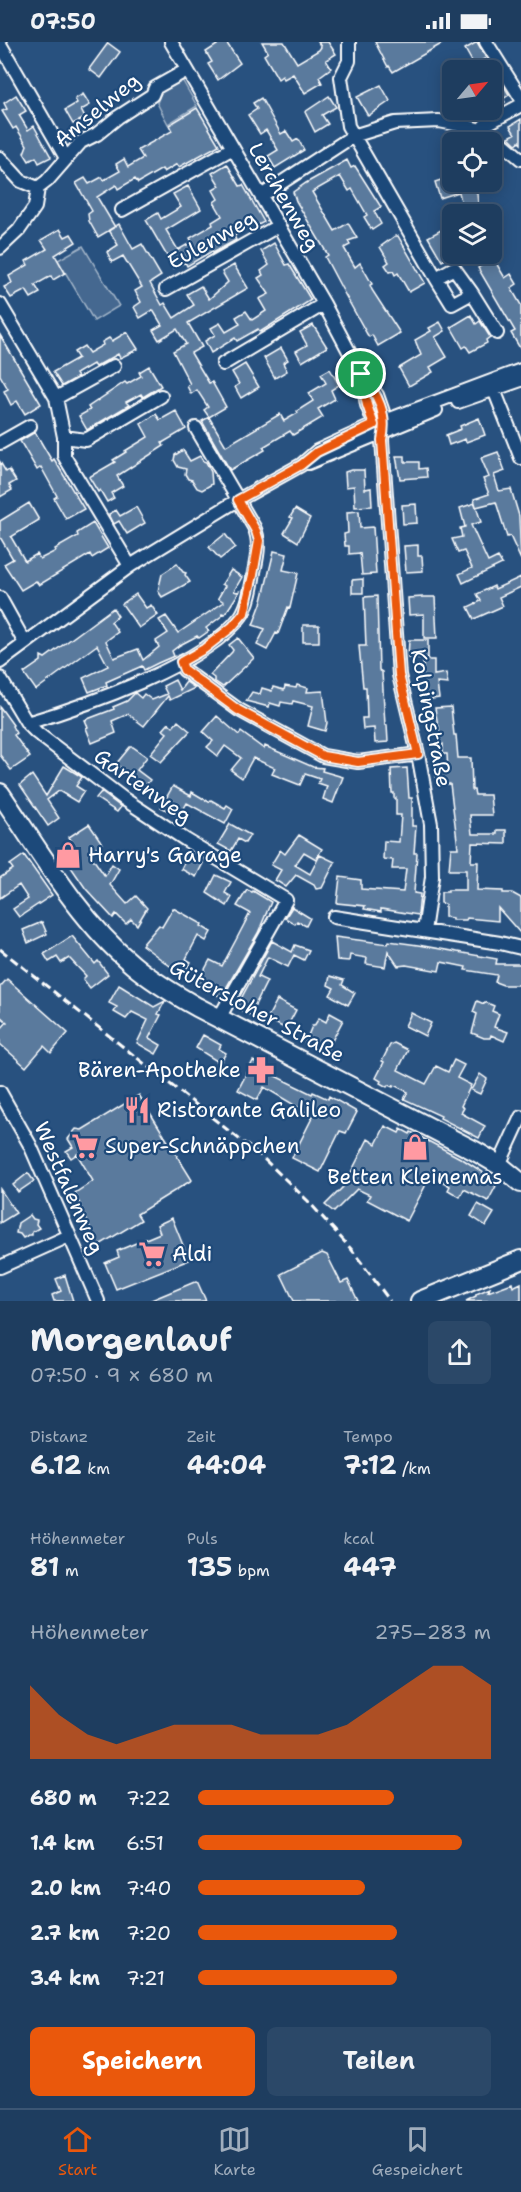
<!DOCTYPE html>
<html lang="de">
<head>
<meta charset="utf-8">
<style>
  :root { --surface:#1e3d5f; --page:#2b4868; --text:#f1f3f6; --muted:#a1aebd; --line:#3c5674; --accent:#ea580c }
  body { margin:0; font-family:"Shantell Sans",sans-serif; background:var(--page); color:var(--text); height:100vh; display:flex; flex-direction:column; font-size:22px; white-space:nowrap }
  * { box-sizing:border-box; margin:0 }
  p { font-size:20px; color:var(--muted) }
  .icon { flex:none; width:33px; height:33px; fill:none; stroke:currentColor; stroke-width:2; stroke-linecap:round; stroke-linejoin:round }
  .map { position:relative; height:1259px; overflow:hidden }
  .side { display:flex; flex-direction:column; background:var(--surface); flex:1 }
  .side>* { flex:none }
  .needle { width:39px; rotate:61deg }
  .tools { position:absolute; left:442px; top:18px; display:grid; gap:12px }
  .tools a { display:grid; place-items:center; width:60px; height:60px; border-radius:9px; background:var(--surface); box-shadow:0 3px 15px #0003,0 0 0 2px var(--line); font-size:30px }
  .pin { position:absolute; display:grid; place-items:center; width:51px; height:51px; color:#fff; margin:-26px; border:3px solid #fff; border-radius:50%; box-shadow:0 2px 6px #0007 }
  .round { display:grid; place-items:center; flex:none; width:63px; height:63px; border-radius:9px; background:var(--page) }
  .summary { display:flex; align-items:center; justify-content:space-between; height:102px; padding:0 30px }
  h1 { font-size:33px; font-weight:700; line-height:45px }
  .figures { display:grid; grid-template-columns:repeat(3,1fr); gap:9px; height:102px; padding:6px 30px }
  .figures div { display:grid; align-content:center }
  .figures b { font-size:26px; font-weight:700 }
  .figures small { font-size:16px; font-weight:400 }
  .figures p { font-size:16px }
  .chart { height:168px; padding:12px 30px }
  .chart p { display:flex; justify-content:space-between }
  .chart svg { width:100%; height:108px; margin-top:6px; fill:var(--accent); opacity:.7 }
  .action { display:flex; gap:12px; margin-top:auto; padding:12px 30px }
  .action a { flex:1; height:69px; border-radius:9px; background:var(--accent); color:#fff; font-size:24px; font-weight:700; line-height:69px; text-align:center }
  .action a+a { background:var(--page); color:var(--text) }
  ul { padding:0 30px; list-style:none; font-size:20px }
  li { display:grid; grid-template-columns:96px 72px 1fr; align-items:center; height:45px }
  li i { height:15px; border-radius:8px; background:var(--accent) }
  .status { display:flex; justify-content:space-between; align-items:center; height:42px; padding:0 30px; background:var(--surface); direction:ltr }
  .status svg { height:16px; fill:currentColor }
  .tab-bar { display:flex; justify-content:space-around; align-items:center; height:84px; border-top:2px solid var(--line); background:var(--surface); font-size:16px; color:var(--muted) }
  .tab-bar a { display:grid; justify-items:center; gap:3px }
  .tab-bar .active { color:var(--accent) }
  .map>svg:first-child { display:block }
  .green { fill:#446890; stroke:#a2b4c8; stroke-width:1.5 }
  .building { fill:#5a7a9d; stroke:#fff; stroke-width:1.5 }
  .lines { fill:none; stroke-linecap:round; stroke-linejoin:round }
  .street-casing { stroke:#fff; stroke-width:16 }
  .secondary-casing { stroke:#fff; stroke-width:22 }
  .street { stroke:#1f4a7a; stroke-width:12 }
  .secondary { stroke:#1f4a7a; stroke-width:18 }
  .rail { stroke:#fff; stroke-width:3; stroke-dasharray:9 4.5; stroke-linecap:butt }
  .route-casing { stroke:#fff; stroke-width:12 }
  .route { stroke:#ea580c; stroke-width:8 }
  .labels { text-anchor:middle; stroke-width:4.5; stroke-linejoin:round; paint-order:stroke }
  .street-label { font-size:21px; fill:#fff; stroke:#1f4a7a }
  .poi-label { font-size:21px; fill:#fff; stroke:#1f4a7a; text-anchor:start }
</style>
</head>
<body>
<div class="status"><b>07:50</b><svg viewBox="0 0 49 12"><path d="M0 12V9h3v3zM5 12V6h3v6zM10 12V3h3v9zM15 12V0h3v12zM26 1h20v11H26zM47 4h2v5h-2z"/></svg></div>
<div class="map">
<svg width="521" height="1259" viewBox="0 0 521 1259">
  <rect width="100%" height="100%" fill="#28517f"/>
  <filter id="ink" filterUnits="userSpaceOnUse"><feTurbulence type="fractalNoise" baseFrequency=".0167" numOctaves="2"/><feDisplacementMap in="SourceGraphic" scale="12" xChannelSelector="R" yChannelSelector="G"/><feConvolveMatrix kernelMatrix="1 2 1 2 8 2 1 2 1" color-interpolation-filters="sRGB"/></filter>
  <g filter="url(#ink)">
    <path class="green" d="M181,36L197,64L168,82L157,61L162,47Z
      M83,204L119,264L94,279L58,218Z"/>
    <path class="building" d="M215,0H226L240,21L218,38L208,22L212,20L206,10L217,3Z
      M262,0H284L297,21L319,8L321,5L318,0H328L336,12L326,18L331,26L319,35L322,41L305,51L293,32L284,37L282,34L278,37L264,13L268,10Z
      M375,0H445L393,30L389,24L388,25Z
      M477,0L486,16L474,23L465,7Z
      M108,1L120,10L101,36L89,27Z
      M492,37L498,48L504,44L509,53L503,57L505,60L492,68Z
      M381,43L390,59L368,74L357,55Z
      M83,52L90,63L81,68L85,76L73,82L65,68L77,61L75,57Z
      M16,53L26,69L19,73L28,88L34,84L51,115L39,121L36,115L29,119L24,111L27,103L16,85L13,87L2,69L7,67L4,61Z
      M329,54L336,65L322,73L328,82L315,90L305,70Z
      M261,56L281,92L286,89L293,100L298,97L304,108L275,126L268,114L278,108L266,88L260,92L248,73L257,67L253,61Z
      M197,66L219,103L179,125L177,122L164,130L162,127L138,141L135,137L118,147L116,143L97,155L115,185L98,195L89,179L88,172L92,169L76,141L85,136L89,142L102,135L104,138L120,129L116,122L124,117L128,125L143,116L138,108L172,89L169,83Z
      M521,77V102L519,100L516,102L509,95L515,92L510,84Z
      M347,118L351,126L355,124L381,165L374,169L381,182L372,188L364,175L367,173L352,147L349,149L340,134L312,150L335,189L348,181L357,196L348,199L350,203L344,206L355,225L360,221L372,242L370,243L372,248L400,291L378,304L372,293L369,295L367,292L343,249L325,215L328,213L296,159L293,150L306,141Z
      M227,122L240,144L243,143L264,180L256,184L254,181L234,194L236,198L213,211L212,209L187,224L185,220L174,226L146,178L158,171L161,177L181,165L173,152L188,144L201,167L166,188L178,208L192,200L190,196L213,183L212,180L222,174L214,160L218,157L213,148L220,144L212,131Z
      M453,134V140H472L477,152L479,172H464L459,150L440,156L435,140Z
      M119,182L133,207L142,202L161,234L150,241L162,263L165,261L174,276L194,263L187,252L201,244L209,257L228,240L222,230L234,223L248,246L188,281L202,305L191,311L209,341L212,340L226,365L209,375L204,368L208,365L197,348L191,352L187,344L190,342L173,309L186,302L177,287L159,298L153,288L162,283L153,268L140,276L134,265L141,260L135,249L142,245L123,214L112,220L107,210L118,203L109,188Z
      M60,187L65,195L71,192L76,200L55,213L65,231L53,238L51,234L35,243L40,251L31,256L26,248L11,256L4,245L12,241L9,234L28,223L26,219L47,207L41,198Z
      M443,187L453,202V213L442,219L428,195Z
      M395,194H398L425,241L409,250L398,231L395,233L393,229L390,230L385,223L389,220L380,205Z
      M274,201L286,223L289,222L311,258L260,290L258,287L237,299L235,296L211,311L205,299L215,293L211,286L220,281L226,290L240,282L236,275L246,269L252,278L266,269L259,257L269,252L258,236L263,233L261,229L269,223L261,209Z
      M493,216L505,236L511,232L517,242L511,246L521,263V308L511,291L515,289L478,226Z
      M471,273L476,282L480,279L490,295L486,298L487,301L470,310L466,304L463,306L451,285Z
      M440,280L445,289L435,295L447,315L430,325L433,330L409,344L399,326L421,313L415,298L431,289L429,286Z
      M313,283L327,305L302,320L296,309L307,303L300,290Z
      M127,290L138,307L120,316L118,312L95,325L93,322L76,332L78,335L62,344L53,330L78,316L74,310L84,304L89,311L103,303L102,300L109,296L112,299Z
      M0,293L41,362L25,372L17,359L11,363L4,349L8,347L0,333Z
      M281,306L288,318L283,321L287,329L275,336L264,316Z
      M245,322L259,345L241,356L235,345L239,342L232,330Z
      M149,324L161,344L143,355L141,352L126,360L129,363L87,388L79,374L90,368L88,365L125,340L127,342L141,334L139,330Z
      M330,327L339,343L331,348L335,357L318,367L323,375L293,393L290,389L263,405L265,408L230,428L202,379L209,375L226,404L280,372L284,379L298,371L297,369L313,359L309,351L326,341L321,332Z
      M176,369L186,387L162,401L164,404L117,434L123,444L111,451L114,456L107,460L100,448L98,450L89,435L115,420L113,418L126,410L125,409L148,395L141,382L156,372L160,378Z
      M479,376L485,393L466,400L465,397L449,403L446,393L461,387L460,384Z
      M35,390L52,419L54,417L84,467L66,477L54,456L57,454L41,425L37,428L20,399Z
      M183,408L190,419L200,414L203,419L206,420L211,430L212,442L202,448L197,446L192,438L188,437L185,432L186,427L178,425L174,418L175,413Z
      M498,410L505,429L494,433L499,449L511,447L519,474L521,518L510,494L507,495L496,460L476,465L474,457L489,452L483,437L489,435L481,416Z
      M396,414H405V420H419V427L426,426L427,435L400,437Z
      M0,420L6,430L9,428L16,439L9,443L12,448L0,455Z
      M351,428H364L365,447L371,446L372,464L355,465L354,444L346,445L345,430Z
      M29,461L39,478L11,495L25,519L37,512L40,517L56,509L55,507L78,494L77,491L93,481L108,506L92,516L90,512L39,543L36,539L21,548L4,522L13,517L0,495V479Z
      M475,461L481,480L471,483L488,520L498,515L502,522L463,541L459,532L472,526L464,509L458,511L452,497L462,495L460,486L465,485L460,466Z
      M416,462L417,481L403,482L402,463Z
      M136,465L145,481L127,492L119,479L114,482L109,472L116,468L120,474Z
      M295,467L310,476L298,500L284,491L293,476L290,475Z
      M359,469L360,486L373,485L376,532L362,533L360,511L349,512V504H345L344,492L348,491L347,470Z
      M225,492L235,505L220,517L209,505Z
      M418,503V514H422L423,529L406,530L404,504Z
      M274,509L287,512L283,528L298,531L290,566L288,565L278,592L276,591L267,608L257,603L265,587L253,583L262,559Z
      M177,522L183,530L186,531L185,533L190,540L162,555L158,549L162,532Z
      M231,528L242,535L234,549L237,550L240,549L225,572L222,571L223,573L206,586L209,589L199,596L197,594L180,603L172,609L174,614L158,621L144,628L142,624L106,640L107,643L89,650L83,636L108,624L97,603L36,648L24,631L41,619V614L45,616L113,566L118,574L111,580L118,590L106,599L114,616L138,607L143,618L159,605L156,599L168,591L159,578L166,574L178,591L224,560L218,556L225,544L222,542Z
      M521,535V545L499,555L503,564L474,577L468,565L481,559L477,552L494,544L495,547Z
      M363,537V551H352V538Z
      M136,552L146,566L151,563L158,573L139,586L122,562Z
      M377,554L379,628L382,630L385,683H387L388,700L375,701L374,686L363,687L362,676H367L366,645H363L359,604H366L364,555Z
      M423,555H435L437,596H424V572L409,573L408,556Z
      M303,583H319V600H303Z
      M238,596L254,616L223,645L214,639V636L210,633L232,610L233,608L229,603Z
      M409,598H428V616H408Z
      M423,618H434V633L446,631L448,642L437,641L439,656L424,658Z
      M175,638L180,648L186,640L195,646L170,658L168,654L144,684L128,672L112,679L116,691L92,701L86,686L88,685L85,678L114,667L113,665L127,659L135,651L141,656L144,652L152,658L167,652L163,644Z
      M297,643L308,646L307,650L323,649L327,681L325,689L308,684L313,664L293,659L292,662L281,660L280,664L270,661L269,665L246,659L252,650L260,652L262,646L272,649L273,645L284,648L285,644L296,646Z
      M0,665L13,683L12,684L16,691L14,693L30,715L11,728L0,713Z
      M451,665L454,693H456L458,716H471L472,748H474L475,753H490L492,773H470L472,792H497V788H506V802L472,801L471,820H478L477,848L503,849V851H512L521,856V892L498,866V879L467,876L466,878H452V876L445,875V862L441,861V850H448V848H466V828H449L451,806H458L450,742H437L436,730L448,729L447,712H443V702H440L439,684H438L435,666Z
      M217,674L239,693L241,690L264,707L265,704L313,725L323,726L322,729L343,735L333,761L323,757L327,744L318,741L320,737L305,732L300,743L272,732L275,726L253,716L242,736L231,728L241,716L225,704L218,714L207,705L213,699L203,690Z
      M178,679L190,689L161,720L150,712L167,691L163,688L169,681L173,685Z
      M130,705H133L147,715L137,728L150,738L144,746L116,722Z
      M64,724L82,735L76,744L84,749L77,760L59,749L47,758L59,776L48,784L20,743L32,733L46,754Z
      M407,726L409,756H412V784H416L414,811H417L414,851L420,852L418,873L381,867V870L364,867L365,864L337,861L340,835L361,838V847L403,850L406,827H392L393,818L383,817L384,799L399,800L401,773H396V756H394V751H392L391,727Z
      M173,744L191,754L192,750L209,760L211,758L225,766L227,763L233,767L225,782L187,761L179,775L161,765Z
      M101,750L121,765L117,770L96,756Z
      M89,782L102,801L89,811L105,834L112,822L119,827L110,843L127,862L136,854L147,866L137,883L131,877L126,882L116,872L113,876L86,847L62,812L74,803L69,795Z
      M230,782L250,793L245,801L238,797L231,809L218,802Z
      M299,793L322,807L316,817L304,810L295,823L310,832L320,813L335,820L322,846L316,847L314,843L296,833L286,845L275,838L281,828L271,823L280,808L285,812Z
      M24,813L52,853L19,875L13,867L28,857L19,843L0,856V836L13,827L10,823Z
      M188,813L203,821L196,835L181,827Z
      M216,833L231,840L225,851L232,855L227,864L207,851Z
      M247,848L252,850L253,849L271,860L258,891L221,955L197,942L210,918L222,924L237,896L250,871L237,864Z
      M292,865L310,876L306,884L297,879L295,882L285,876Z
      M173,866L202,882L201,884L211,890L206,899L198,894L186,917L191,920L182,933L142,903L159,883L162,885Z
      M42,880L47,892L28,901L23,888Z
      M72,894L95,922L98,919L108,932L90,946L83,937L86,934L69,916L61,921L57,915L49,920L44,912Z
      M335,895L388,902L389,899L418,903L497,917L496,922H521V943H503L495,940L497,933L465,928L466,925L441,920L439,929L406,923L398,924L388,909L385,925L366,922L367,916L350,913L349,919L337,918Z
      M272,899L292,910L295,903L309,908L304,918L294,913L288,925L268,915L258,935L267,939L250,973L236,966Z
      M330,934L344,938L342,943L355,951L348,963L330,953L334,946L328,943Z
      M7,937L68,991L51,1011L44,1004L26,1025L0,1002V988L7,980L0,974V945Z
      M119,943L154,965L165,959L158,972L161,973L149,996L161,1003L156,1012L137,1001L148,978L132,970L126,977L114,970L117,965L109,961Z
      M277,958L296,968L286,987L267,977Z
      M477,959L484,962L485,960L494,964L492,969L499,972L494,985L508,990L504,999L491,993L490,996H484L472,991L477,972L473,970Z
      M330,971L343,978L325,1012L305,1001L312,984H314L319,976L326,980Z
      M411,971L431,981L425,994L405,984Z
      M203,993L221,1003L219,1007L226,1011L220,1021L196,1006Z
      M394,1001L408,1008L398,1028L426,1042L436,1024L448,1030L454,1018L464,1023L457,1036L471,1043L461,1064L464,1066L461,1071L485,1084L479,1096L440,1076L441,1074L404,1057L408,1050L394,1043L393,1045L388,1043L387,1045L380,1041L381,1039L376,1036L384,1020L382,1019L390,1003Z
      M253,1019L273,1029L271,1032L312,1052L313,1050L328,1057L329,1054L357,1070L346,1091L340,1089L320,1130L292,1116L313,1074L264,1045L257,1058L238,1048Z
      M480,1032L487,1037L480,1052L471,1048Z
      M139,1053L192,1138L137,1172L141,1178L98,1204L75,1151L93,1139L77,1112L71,1116L66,1109L73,1105L68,1097L76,1087L82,1088Z
      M385,1084L399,1091L401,1087L410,1092L411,1090L464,1118L495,1138L493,1142L496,1144L488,1159L464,1147L460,1155L448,1148L450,1144L431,1133L407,1179L367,1158L370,1153L357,1147L334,1170L325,1163L344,1144L368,1097L376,1102Z
      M28,1131L34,1139L18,1150L13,1143Z
      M0,1147L16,1171L0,1181Z
      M478,1162L494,1171L486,1184L471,1174Z
      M30,1173L33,1177L37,1178L36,1182L39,1186L32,1190V1193H29L23,1196L20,1192L16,1191L18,1181Z
      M172,1176L189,1218L116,1247L105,1221L119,1215L117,1209L160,1191L157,1183Z
      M322,1211L327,1213L341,1241L348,1238L358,1259H294L281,1232Z
      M65,1233L73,1259H54L52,1253L61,1249L56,1237Z
      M197,1239L206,1259H149Z
      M512,1241L513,1245L521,1241V1259H466L476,1254V1252L490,1246L488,1250Z"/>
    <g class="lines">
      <defs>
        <path id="street" d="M171,0L324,262L361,332L377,353L384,373L382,398L399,633L418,712L431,782L432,835L424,889
          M349,0V19L341,35L348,84L436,236L454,226L472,251
          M486,0L521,56
          M0,2L66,116
          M481,88L485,83L521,63
          M0,116L21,139L38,146
          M261,154L353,94L395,81L439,79L470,85L481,88L500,99L521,117
          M122,168L233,106
          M0,206L19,188L35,165L38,146L47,139L81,100L97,92L118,75L152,53L155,46L187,28
          M436,236L452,262L472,251L497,291
          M166,247L278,184
          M0,262L56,356L64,395V414L130,524
          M223,322L324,262
          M362,336L367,363L377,388
          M491,340L521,416
          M56,356L114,324
          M458,360L521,338
          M64,395L86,398L161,354
          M0,401L30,384
          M308,421L436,368
          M0,556L25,601
          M0,620L130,524L238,458L301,423L317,409L374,383L521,328
          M181,620L184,628L239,668L323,714L358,720L418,712
          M0,636L27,681L37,691L124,757L186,798L286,858L219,976
          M27,681C84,664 207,622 241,574C249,563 252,543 254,530C257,515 261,500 254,485L196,386
          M334,875L500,901L521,906
          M0,1050L30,1103L98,1259
          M499,1123L521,1075
          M0,1225L69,1194"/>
        <path id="secondary" d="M0,751C39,808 78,877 132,922C152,939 174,952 197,965L475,1109L499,1123L521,1141
          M420,1259L521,1218"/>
      </defs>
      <use href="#street" class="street-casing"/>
      <use href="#secondary" class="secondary-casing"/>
      <use href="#street" class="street"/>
      <use href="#secondary" class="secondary"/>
      <path class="rail" d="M0,907L263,1116L308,1159L352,1208L390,1259"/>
    </g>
  </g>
  <g class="lines" filter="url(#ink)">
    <defs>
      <path id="route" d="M361,332C378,352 388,372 382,398L399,633L418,712L358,720L323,714L238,668L184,628L181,620L204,607L232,585L244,571L253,533L259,499L256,489L238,458L301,423L317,410L374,383L367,363Z"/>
    </defs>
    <use href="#route" class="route-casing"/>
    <use href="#route" class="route"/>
  </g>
  <defs>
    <symbol id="shop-bare" viewBox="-9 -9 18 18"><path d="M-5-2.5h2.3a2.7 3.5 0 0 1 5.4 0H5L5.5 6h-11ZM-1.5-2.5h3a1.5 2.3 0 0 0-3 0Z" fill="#ff9aa2" stroke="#1f4a7a" stroke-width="2.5" paint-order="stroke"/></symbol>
    <symbol id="pharmacy-bare" viewBox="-9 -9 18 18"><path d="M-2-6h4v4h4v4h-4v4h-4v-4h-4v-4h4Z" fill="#ff9aa2" stroke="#1f4a7a" stroke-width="2.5" paint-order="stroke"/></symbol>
    <symbol id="restaurant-bare" viewBox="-9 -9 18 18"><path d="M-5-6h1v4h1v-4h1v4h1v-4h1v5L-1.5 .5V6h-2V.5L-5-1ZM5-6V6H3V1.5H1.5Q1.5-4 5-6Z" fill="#ff9aa2" stroke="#1f4a7a" stroke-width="2.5" paint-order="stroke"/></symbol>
    <symbol id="supermarket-bare" viewBox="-9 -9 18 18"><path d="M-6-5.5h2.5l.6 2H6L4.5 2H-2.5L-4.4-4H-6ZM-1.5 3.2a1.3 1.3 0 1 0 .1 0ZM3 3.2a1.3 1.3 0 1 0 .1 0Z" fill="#ff9aa2" stroke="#1f4a7a" stroke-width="2.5" paint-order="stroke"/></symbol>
  </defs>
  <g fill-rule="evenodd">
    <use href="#shop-bare" x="49" y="794" width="38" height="38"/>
    <use href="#pharmacy-bare" x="242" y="1009" width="38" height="38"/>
    <use href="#restaurant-bare" x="118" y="1049" width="38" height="38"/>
    <use href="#supermarket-bare" x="66" y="1085" width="38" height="38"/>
    <use href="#shop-bare" x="396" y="1086" width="38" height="38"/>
    <use href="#supermarket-bare" x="133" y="1193" width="38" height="38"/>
  </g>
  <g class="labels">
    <g class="street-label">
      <text transform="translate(97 68) rotate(-39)" y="7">Amselweg</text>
      <text transform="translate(284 155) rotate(60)" y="7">Lerchenweg</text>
      <text transform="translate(212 198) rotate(-29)" y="7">Eulenweg</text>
      <text transform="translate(431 676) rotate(79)" y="7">Kolpingstraße</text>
      <text transform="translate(143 744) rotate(35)" y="7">Gartenweg</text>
      <text transform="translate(257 969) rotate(28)" y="7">Gütersloher Straße</text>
      <text transform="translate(69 1146) rotate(66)" y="7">Westfalenweg</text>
    </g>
    <g class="poi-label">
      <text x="88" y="820">Harry's Garage</text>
      <text x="241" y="1035" text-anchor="end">Bären-Apotheke</text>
      <text x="157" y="1075">Ristorante Galileo</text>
      <text x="105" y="1111">Super-Schnäppchen</text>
      <text x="415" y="1142" text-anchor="middle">Betten Kleinemas</text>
      <text x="172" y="1219">Aldi</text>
    </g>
  </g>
</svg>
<div class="tools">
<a><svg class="needle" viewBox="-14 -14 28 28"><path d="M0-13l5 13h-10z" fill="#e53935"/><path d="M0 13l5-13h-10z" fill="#a1aebd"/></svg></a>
<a><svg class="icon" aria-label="locate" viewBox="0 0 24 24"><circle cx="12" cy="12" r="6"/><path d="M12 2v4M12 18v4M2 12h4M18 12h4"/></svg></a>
<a><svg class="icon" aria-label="layers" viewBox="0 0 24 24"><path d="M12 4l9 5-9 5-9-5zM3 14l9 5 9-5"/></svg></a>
</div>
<div class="pin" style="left:361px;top:332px;background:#1e9e55"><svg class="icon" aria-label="arrive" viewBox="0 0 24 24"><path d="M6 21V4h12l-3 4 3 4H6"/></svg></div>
</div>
<section class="side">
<div class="summary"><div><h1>Morgenlauf</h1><p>07:50 · 9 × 680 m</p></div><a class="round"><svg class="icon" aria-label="share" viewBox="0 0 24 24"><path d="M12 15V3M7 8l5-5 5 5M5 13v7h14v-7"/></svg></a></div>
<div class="figures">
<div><p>Distanz</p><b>6.12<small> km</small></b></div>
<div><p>Zeit</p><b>44:04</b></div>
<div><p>Tempo</p><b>7:12<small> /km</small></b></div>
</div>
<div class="figures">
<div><p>Höhenmeter</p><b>81<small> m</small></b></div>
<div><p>Puls</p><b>135<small> bpm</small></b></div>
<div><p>kcal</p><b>447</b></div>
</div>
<div class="chart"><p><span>Höhenmeter</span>275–283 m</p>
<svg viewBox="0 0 160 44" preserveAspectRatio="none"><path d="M0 44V14L10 26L20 34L30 38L40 34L50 30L60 30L70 30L80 34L90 34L100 34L110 30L120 22L130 14L140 6L150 6L160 14V44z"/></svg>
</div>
<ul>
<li><b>680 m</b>7:22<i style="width:67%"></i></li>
<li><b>1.4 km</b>6:51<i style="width:90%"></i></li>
<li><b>2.0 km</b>7:40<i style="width:57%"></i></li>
<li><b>2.7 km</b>7:20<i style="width:68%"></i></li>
<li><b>3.4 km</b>7:21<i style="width:68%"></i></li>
</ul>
<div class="action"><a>Speichern</a><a>Teilen</a></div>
</section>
<nav class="tab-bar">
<a class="active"><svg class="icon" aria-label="home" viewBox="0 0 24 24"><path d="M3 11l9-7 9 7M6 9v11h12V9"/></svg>Start</a>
<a><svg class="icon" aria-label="map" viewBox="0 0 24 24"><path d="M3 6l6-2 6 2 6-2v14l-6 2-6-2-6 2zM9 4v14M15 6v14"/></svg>Karte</a>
<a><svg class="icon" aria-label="saved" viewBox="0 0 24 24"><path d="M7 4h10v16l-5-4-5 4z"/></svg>Gespeichert</a>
</nav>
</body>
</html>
